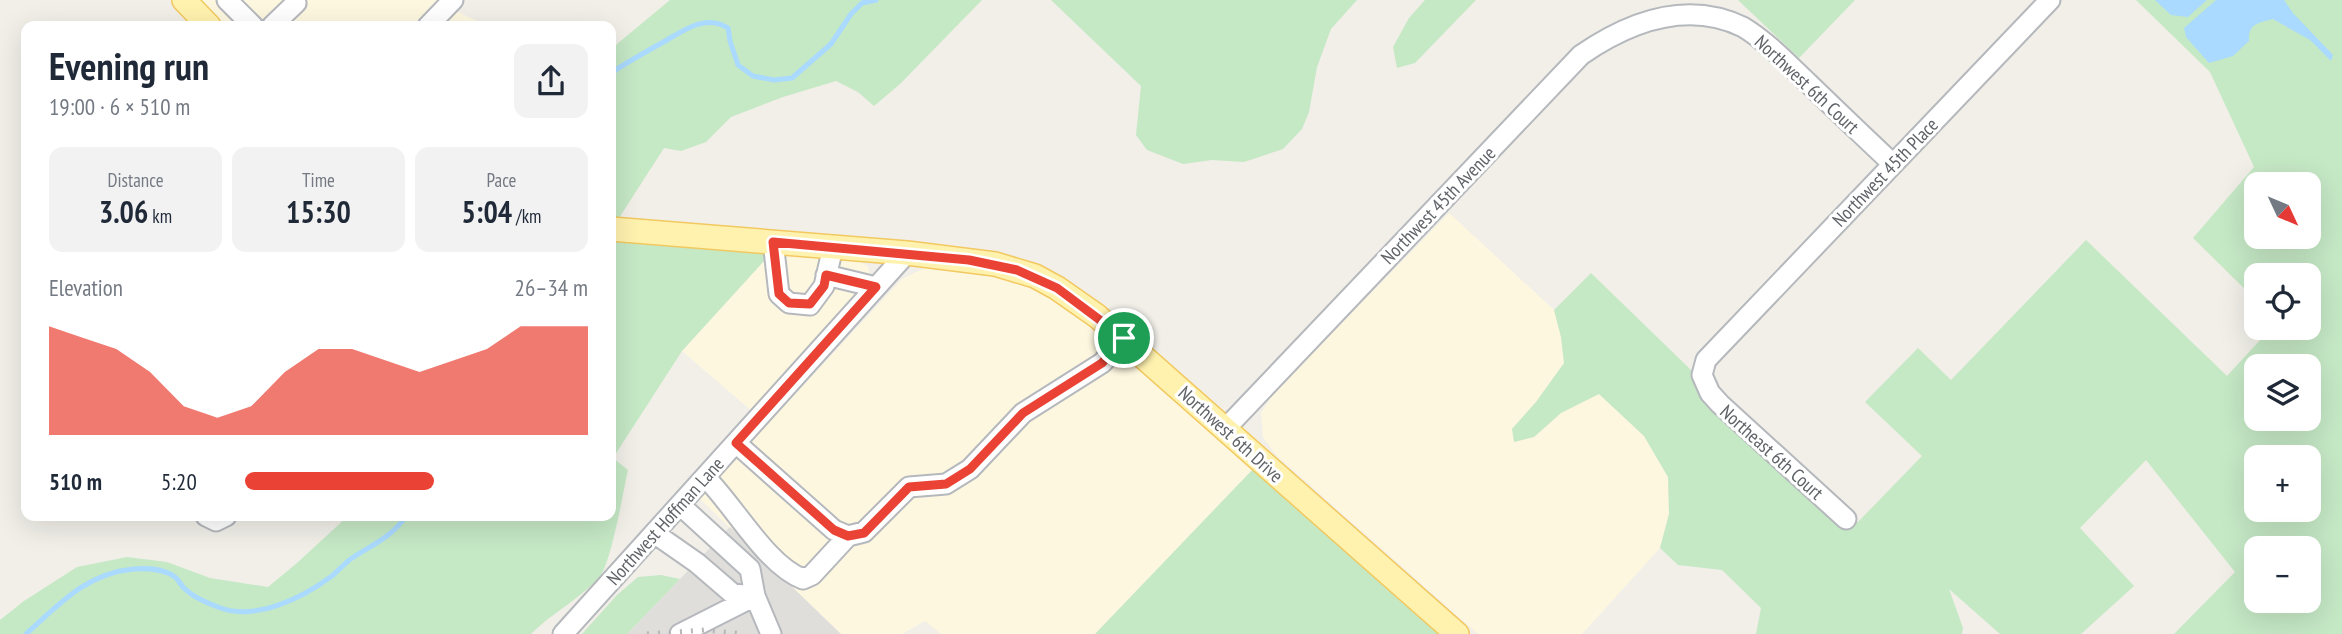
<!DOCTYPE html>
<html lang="en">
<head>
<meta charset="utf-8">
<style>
  :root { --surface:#fff; --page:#f2f2f3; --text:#1f2937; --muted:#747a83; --accent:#ea4335 }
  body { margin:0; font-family:"PT Sans Narrow",sans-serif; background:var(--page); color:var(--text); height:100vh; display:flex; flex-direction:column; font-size:26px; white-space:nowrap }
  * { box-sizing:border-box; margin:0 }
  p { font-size:23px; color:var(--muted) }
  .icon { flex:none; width:38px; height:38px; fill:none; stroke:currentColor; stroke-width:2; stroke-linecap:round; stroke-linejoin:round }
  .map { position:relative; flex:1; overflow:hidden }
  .details { position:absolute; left:21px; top:21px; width:595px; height:500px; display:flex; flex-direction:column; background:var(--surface); border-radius:14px; box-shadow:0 7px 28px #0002 }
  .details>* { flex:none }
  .needle { width:46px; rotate:134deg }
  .tools { position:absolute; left:2244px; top:172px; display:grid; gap:14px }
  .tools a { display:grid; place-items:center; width:77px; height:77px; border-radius:14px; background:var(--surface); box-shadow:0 7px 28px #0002; font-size:35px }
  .pin { position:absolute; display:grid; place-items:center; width:60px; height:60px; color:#fff; margin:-30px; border:4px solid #fff; border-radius:50%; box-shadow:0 2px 7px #0007 }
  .round { display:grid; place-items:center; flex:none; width:74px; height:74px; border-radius:14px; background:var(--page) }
  .head { display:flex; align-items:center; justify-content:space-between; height:119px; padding:0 28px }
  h1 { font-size:38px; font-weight:800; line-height:52px }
  .stats { display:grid; grid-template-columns:repeat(3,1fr); gap:10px; height:119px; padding:7px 28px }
  .stats div { display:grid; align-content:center; border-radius:14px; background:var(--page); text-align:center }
  .stats b { font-size:30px; font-weight:800 }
  .stats small { font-size:19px; font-weight:400 }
  .stats p { font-size:19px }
  .chart { height:196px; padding:14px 28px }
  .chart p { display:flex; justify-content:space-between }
  .chart svg { width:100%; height:126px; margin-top:7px; fill:var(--accent); opacity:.7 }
  ul { padding:0 28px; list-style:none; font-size:23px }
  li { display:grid; grid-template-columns:112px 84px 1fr; align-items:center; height:52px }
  li i { height:18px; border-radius:9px; background:var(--accent) }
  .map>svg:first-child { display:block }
  .commercial { fill:#fef7e0 }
  .industrial { fill:#e0deda }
  .green { fill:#c5e8c5; fill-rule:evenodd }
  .water { fill:#aadaff }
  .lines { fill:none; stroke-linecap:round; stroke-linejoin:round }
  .stream { stroke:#aadaff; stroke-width:5 }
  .minor-casing { stroke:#b5b8bc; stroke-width:23 }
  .major-casing { stroke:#f2c960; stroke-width:26 }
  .minor { stroke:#fff; stroke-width:19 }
  .major { stroke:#fff2af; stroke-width:23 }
  .rail { stroke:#b6b7b8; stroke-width:5; stroke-dasharray:2 9; stroke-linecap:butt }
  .route-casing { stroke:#fff; stroke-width:14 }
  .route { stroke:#ea4335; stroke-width:9 }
  .labels { text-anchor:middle; stroke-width:6; stroke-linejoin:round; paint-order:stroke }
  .street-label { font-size:19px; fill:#5f6368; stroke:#fff }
</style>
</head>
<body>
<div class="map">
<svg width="2342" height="634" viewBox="0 0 2342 634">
  <rect width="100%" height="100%" fill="#f1efe8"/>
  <path class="commercial" d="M184,0H453L447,7L488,26H209Z
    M1449,213L1554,310L1561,337L1564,363L1536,402L1512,429L1534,437L1561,413L1599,394L1644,436L1668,477L1669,514L1660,548L1582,634H1478L1276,455L1263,437L1261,413L1274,393Z
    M775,249L854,259L868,266L870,276L855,300L753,412L682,351Z
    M927,267L958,268L1011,278L1055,295L1256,466L1095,634H941L925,621L902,634H841L699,498L902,279Z"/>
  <path class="industrial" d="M730,527L841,634H627Z"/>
  <path class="green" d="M670,0H982L900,84L874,106L858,92L836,81L783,97L731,117L706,142L681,151L664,148L619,218L611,217V49Z
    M1051,0H1357L1331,29L1317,67L1309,112L1302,129L1283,149L1244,162L1212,160L1183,164L1147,150L1136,135L1141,86Z
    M1425,0H1476L1415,63L1397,68L1393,47L1409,18Z
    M1738,0H1855L1799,58Z
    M2136,0H2342V634H2174L2235,572L2146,460L2080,528L2134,586L2081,634H2000L1949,589L1963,628L1962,634H1756L1761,608L1722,570L1678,565L1660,548L1669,514L1668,477L1644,436L1599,394L1561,413L1534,437L1514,442L1512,429L1536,402L1564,363L1561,337L1554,310L1591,273L1724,402L1858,522L1922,456L1865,402L1918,348L1951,380L2086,240L2227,376L2272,327H2308V275H2256V300L2193,238L2254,167L2210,72ZM2256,184H2308V236H2256ZM2256,366H2308V418H2256ZM2256,457H2308V509H2256ZM2256,548H2308V600H2256Z
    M611,241L663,246L775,249L682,351L613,458L628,470C623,492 611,566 598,579C579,599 552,613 531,634H0V620L24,601L77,567L127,557L167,562L210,578L268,587L297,563L348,516H611Z
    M1256,466L1444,634H1095Z
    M661,575L680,579L627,634H582L617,595L638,577Z"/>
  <path class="water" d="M2155,0H2207L2188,17L2171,15Z
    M2216,0H2284L2293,13L2333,55L2331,61L2310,40L2273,19C2258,23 2248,24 2249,41L2233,56L2209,63L2186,37L2184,28Z"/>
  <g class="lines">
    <path class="stream" d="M611,73C626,63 642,54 658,45C679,34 704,12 728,28L730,41L738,65L753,76L774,80L792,78L831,44L851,14L862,3L876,0
      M26,634C60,604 85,574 133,569C147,568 163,568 175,577C179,580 181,586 185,589C193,597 207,603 218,607C255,622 302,598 332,576C339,570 345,563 352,558C372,545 393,536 406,516"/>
    <defs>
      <path id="minor" d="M227,0L253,26
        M272,26L296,3L295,0
        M428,26L453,0
        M773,241L779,294L789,303L810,305L824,286L833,247
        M826,275L876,287
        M1226,428L1581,55C1629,22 1687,0 1743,27C1766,41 1785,61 1804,79C1833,107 1863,136 1893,164
        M736,443L834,530L848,536L864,532L909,487L946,484L970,469L1023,413L1102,363L1124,339
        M705,477C734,505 766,565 803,579L812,575L848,536
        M206,516L216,521L226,516
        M1846,519L1720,404L1710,393L1702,375L1706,360L2050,0
        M654,533L697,563L733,594L755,596L750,569L680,505
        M563,634L907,253
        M680,634L755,596L771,634"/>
      <path id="major" d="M184,0L209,26
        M611,229L907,253L995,264L1035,276L1057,288L1097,316L1457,634"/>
    </defs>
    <use href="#minor" class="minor-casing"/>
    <use href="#major" class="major-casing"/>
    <use href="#minor" class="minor"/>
    <use href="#major" class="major"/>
    <path class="rail" d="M647,634L704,630L744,634"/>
  </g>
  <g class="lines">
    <defs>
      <path id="route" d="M773,242L969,260L1017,270L1057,288L1124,338L1102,363L1023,413L970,469L946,484L909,487L864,533L848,536L834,530L736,443L876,287L826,275L824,286L810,304L789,303L779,294Z"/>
    </defs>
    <use href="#route" class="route-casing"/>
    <use href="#route" class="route"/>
  </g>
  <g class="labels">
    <g class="street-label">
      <text transform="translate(1807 84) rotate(43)" y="7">Northwest 6th Court</text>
      <text transform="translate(1885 172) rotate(-46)" y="7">Northwest 45th Place</text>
      <text transform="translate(1438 205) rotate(-46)" y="7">Northwest 45th Avenue</text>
      <text transform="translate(1231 434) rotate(42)" y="7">Northwest 6th Drive</text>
      <text transform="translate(1772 452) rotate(42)" y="7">Northeast 6th Court</text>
      <text transform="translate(665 521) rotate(-48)" y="7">Northwest Hoffman Lane</text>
    </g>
  </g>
</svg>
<div class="tools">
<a><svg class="needle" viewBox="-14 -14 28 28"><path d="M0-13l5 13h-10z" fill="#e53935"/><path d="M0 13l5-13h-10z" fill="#747a83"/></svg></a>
<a><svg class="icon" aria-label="locate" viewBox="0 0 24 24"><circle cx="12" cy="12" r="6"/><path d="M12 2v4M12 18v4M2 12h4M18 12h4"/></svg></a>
<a><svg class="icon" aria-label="layers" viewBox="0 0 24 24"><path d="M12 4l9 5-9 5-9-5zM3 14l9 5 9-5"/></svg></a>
<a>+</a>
<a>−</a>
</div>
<div class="pin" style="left:1124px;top:338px;background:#1e9e55"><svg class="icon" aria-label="arrive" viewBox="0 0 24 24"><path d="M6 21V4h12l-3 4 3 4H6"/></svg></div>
<section class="details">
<div class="head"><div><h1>Evening run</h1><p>19:00 · 6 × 510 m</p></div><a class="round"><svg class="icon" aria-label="share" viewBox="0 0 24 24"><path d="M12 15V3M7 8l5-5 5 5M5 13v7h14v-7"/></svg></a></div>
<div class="stats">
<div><p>Distance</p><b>3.06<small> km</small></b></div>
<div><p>Time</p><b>15:30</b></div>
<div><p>Pace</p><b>5:04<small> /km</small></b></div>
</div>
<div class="chart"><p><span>Elevation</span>26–34 m</p>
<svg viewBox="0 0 160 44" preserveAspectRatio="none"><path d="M0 44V6L10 10L20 14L30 22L40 34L50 38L60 34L70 22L80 14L90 14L100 18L110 22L120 18L130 14L140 6L150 6L160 6V44z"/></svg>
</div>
<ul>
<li><b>510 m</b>5:20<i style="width:55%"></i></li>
</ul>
</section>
</div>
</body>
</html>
